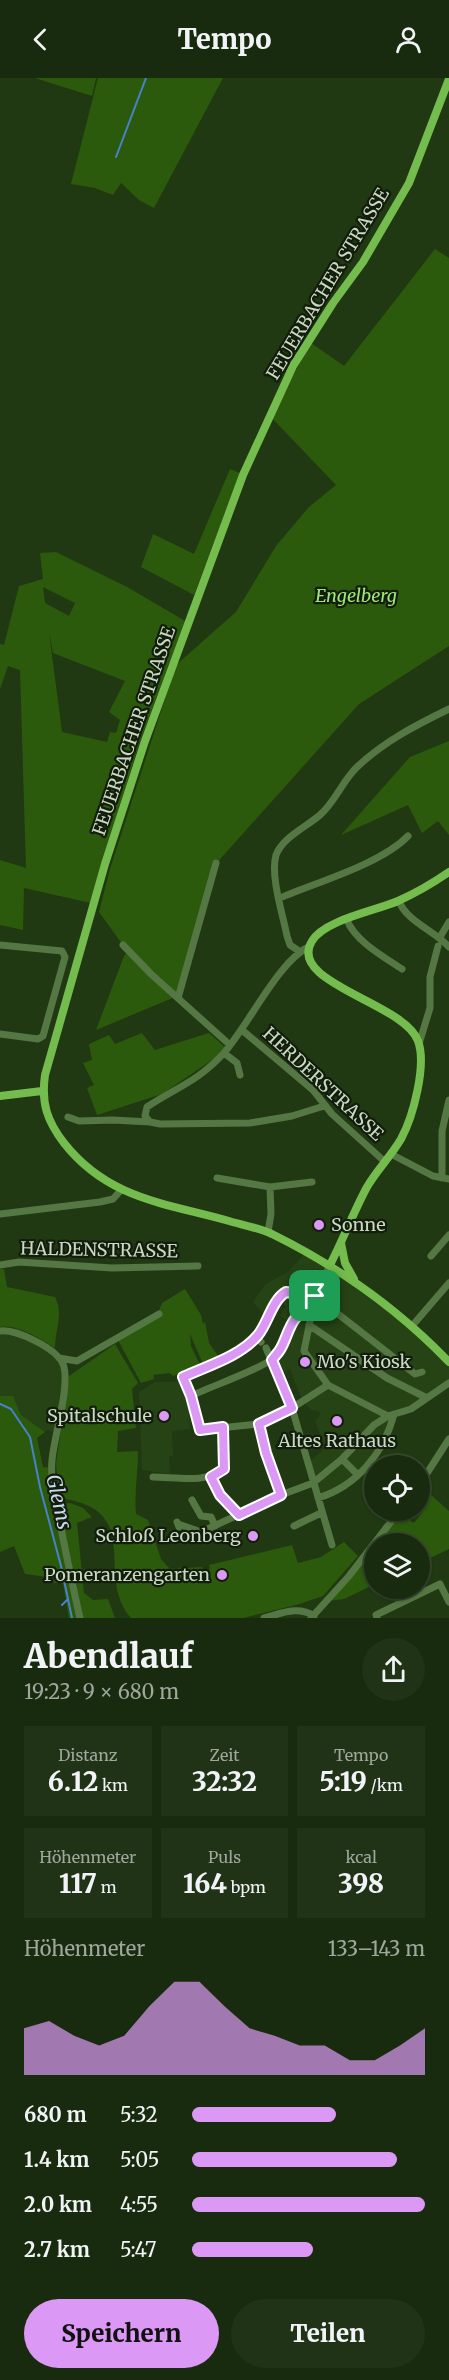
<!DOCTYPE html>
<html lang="de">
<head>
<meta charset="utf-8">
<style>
  :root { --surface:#182b0e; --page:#213317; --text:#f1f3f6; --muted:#9fa79e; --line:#36472e; --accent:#db99f5 }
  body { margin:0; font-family:Merriweather,serif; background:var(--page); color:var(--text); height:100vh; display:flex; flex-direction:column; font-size:22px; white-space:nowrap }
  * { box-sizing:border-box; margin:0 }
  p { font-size:20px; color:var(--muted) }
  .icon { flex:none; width:33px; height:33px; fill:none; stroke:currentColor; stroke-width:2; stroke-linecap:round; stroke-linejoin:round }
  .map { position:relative; height:1540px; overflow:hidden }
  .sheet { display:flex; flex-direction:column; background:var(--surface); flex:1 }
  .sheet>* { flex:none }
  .buttons { position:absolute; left:364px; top:1377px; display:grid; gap:12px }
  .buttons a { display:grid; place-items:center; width:66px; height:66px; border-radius:50%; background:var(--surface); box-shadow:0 2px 4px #0004,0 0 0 2px var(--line); font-size:30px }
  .pin { position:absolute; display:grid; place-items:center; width:51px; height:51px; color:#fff; margin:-26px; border-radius:12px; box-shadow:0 3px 9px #0006 }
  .round { display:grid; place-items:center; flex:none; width:63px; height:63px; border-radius:32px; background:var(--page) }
  .headline { display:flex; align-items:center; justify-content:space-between; height:102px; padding:0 24px }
  h1 { font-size:33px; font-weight:800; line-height:45px }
  .stats { display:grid; grid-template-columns:repeat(3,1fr); gap:9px; height:102px; padding:6px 24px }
  .stats div { display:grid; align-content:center; border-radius:0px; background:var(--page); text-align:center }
  .stats b { font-size:26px; font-weight:800 }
  .stats small { font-size:16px; font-weight:400 }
  .stats p { font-size:16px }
  .chart { height:168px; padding:12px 24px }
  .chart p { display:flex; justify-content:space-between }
  .chart svg { width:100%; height:108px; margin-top:6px; fill:var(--accent); opacity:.7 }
  .action { display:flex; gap:12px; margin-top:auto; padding:12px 24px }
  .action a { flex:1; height:69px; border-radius:36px; background:var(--accent); color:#111; font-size:24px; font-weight:800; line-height:69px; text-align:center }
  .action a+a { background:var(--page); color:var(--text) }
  ul { padding:0 24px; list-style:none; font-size:20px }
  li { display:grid; grid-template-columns:96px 72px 1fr; align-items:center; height:45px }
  li i { height:15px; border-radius:8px; background:var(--accent) }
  header { display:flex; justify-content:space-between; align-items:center; height:78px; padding:0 24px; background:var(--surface); font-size:27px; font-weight:800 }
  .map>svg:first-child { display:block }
  .built { fill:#264315 }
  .green { fill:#2c5a0c; fill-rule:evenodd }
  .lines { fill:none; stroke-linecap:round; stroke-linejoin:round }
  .stream { stroke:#4882cd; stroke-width:2 }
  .minor { stroke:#574; stroke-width:7 }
  .major { stroke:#74bc4d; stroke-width:8 }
  .route-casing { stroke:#fff; stroke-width:12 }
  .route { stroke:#db99f5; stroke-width:8 }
  .poi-dot { fill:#db99f5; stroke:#121d0c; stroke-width:2 }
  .labels { text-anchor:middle; stroke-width:4.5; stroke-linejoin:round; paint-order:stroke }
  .street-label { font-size:18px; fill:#cad9c3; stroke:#121d0c }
  .park-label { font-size:18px; font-style:italic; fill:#9ee779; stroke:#121d0c }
  .poi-label { font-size:18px; fill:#cad9c3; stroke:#121d0c; text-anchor:end }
  .water-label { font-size:20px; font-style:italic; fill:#cbdaee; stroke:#121d0c }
</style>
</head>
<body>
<header><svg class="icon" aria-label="back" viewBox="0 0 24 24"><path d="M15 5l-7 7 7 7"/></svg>Tempo<svg class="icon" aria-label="person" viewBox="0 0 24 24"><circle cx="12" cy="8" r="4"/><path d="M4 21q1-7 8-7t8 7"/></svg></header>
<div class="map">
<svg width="449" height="1540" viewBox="0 0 449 1540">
  <rect width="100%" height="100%" fill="#203912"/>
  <path class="built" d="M306,1174L362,1206L449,1279V1308L416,1330L398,1333L381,1374L347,1404L321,1421L307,1386L326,1369L315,1344L321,1336L318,1333L311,1332L302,1322L290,1291L279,1296L274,1283L293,1246L280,1238L286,1228L280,1224L267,1240L253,1224L266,1206L289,1193Z
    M9,1248L27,1254L55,1270L66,1284L56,1354L47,1352L45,1354L21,1337L13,1319L0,1318V1249Z
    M155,1304H181L189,1326L190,1351L172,1353L173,1378H169L170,1396L142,1392L139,1314Z"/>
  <path class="green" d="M35,0H96L92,18Z
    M98,0H223L154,130L139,122L121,105L113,117L95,110L71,106Z
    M435,171L449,180V568L359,626L221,780L216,788L175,919L96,952L124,878L128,874L99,834L110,791L176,587L236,534L276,468L309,429L336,407L270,338L311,265L344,288Z
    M230,391L240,395L194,517L141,489L153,456L194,476Z
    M56,474L129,510L185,543L138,669L91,825L24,810L23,852L0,847V782L26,790L20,592L8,588L0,611V566L4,567L19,508L43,501L40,475ZM43,509L75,525L69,538L45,525ZM49,554L53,575L125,603L109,634L120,642L116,655L110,654L107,664L62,654Z
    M449,663V757L438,743L422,755L408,727L341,757L410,679Z
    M142,955L155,972L209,955L225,969L215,980L162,1016L97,1037L87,1010L94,1007L83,985L92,982L89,966L109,957L115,966Z
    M0,1191H4L7,1209L55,1219C64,1236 55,1251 55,1270C39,1261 19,1246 0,1249Z
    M185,1211L201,1237L203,1246L205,1244L209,1265L221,1282L210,1286H203L190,1256L191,1268L201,1289L190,1294L188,1290L174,1298L169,1295L153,1297L154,1301L141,1305L118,1262L157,1238L162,1225Z
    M115,1266L138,1305L132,1311L136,1350L118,1353L117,1374L138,1373C138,1395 134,1415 136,1436L148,1442L161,1481L170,1491L202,1489L203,1493L210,1491L209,1487L292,1467L298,1485L321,1479L344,1464L358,1478L323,1518L296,1527L243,1540H131C93,1498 147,1431 59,1420L56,1385L69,1298Z
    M0,1318H13L21,1337L45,1354L37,1360L43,1389L52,1390L67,1498L78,1540H69L63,1505H54V1500L25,1496L14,1468L0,1474Z
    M422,1409L449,1433V1471L420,1485V1466H375V1506L344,1521L328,1523L399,1434L414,1445L426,1429L420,1423Z
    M70,1425L83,1430L92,1439L77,1445L84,1515L93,1522L108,1521L115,1540H80L58,1426Z"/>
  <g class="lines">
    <path class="stream" d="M116,79L146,0
      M0,1326L11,1331L30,1359L40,1409L61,1488L72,1540
      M62,1527L68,1521"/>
    <path class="minor" d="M280,820C317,804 381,786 408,758
      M399,823C406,843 435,853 449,869
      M347,842C355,863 384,879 402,891
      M440,859L449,844
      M0,867L62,873L65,879L43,958L38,961L0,956
      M123,867L151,896L230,967
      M310,868C278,883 249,947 223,976C197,1004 177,1009 147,1029L145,1038L150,1044L160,1046L250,1045L292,1038L324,1028
      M299,873L290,867L287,858C283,837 270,798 276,777C283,759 306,749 320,737C335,724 342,704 356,690C383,664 416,647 449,631
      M178,920L216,785
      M242,952L313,1012L332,1036L384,1083
      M419,966L430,930V899L438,868
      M224,975L237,985L240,997
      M68,1039L79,1043L113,1042L150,1044
      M391,1076L433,1098L449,1101
      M217,1100L270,1109L312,1104
      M442,1100V1053L449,1022
      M0,1136L100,1124L113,1121L121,1112
      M268,1154L271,1136L270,1109
      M431,1178L449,1157
      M0,1187L19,1184L112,1190L198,1188
      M330,1187L315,1218L304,1273L328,1307L388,1338
      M309,1247L387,1300L427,1320
      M412,1248L449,1205
      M0,1253C16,1251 56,1270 63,1286C71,1306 54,1358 52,1382C50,1404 56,1428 61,1450C67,1480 73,1510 80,1540
      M256,1259L235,1275L183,1299L191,1318L200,1352L259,1346L292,1330L328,1307
      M261,1264L256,1259L283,1215L307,1216L315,1218L415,1296L422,1294
      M266,1270L292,1330L332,1467
      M59,1280L77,1283L159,1236
      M191,1318C207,1310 263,1290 272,1281C286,1267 288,1233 311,1232
      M259,1346L265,1375L281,1417
      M342,1381L358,1397
      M153,1399C175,1399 206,1406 224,1391L223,1349
      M211,1399L220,1417L239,1437
      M420,1406L449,1361
      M318,1420C357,1408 384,1375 394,1336
      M192,1422L201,1438L211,1439L215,1448
      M177,1444L179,1449L181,1447L201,1454L281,1417L313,1405L342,1381L374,1347L388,1338L411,1331L449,1305
      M294,1448L321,1435
      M264,1540C280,1536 298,1527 314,1538
      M311,1540L349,1498L400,1432
      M377,1540L376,1537L440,1506L449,1524"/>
    <path class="major" d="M449,1L409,105L363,184L333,225L293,288L243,397L145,663L105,786L45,997C41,1025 47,1043 64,1065C108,1121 165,1125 229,1143C243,1147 259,1150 272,1156C339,1189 398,1231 449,1284
      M0,1018L42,1013
      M341,1165L345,1185L354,1201
      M330,1187C343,1162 353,1135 367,1109C377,1092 391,1078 401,1061C413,1039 427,987 418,963C405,925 286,905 312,863C324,842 375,833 398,823C416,815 433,805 449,794"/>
  </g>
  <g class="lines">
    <defs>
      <path id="route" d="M286,1214L315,1218L312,1232C291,1233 289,1256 281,1270C279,1274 275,1278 272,1282L292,1330L259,1346L266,1375L281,1417L239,1437L220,1417L211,1399L224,1391L223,1349L200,1352L191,1318L183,1299C207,1288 241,1278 258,1257C268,1245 272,1222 286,1214Z"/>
    </defs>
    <use href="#route" class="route-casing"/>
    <use href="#route" class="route"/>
  </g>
  <g class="poi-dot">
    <circle cx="319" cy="1147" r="6"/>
    <circle cx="305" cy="1284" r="6"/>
    <circle cx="164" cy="1338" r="6"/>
    <circle cx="337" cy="1343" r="6"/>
    <circle cx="253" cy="1458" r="6"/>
    <circle cx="222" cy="1497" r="6"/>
  </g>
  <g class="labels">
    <g class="street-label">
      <text transform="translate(328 206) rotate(-59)" y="6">FEUERBACHER STRASSE</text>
      <text transform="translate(134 653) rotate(-71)" y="6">FEUERBACHER STRASSE</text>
      <text transform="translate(323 1006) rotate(43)" y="6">HERDERSTRASSE</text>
      <text transform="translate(99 1172) rotate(1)" y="6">HALDENSTRASSE</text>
    </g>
    <g class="park-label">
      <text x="356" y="524">Engelberg</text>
    </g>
    <g class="poi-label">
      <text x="331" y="1153" text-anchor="start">Sonne</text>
      <text x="317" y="1290" text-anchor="start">Mo's Kiosk</text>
      <text x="152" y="1344">Spitalschule</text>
      <text x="337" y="1369" text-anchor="middle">Altes Rathaus</text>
      <text x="241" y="1464">Schloß Leonberg</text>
      <text x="210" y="1503">Pomeranzengarten</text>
    </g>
    <g class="water-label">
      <text transform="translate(59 1424) rotate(77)" y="7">Glems</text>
    </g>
  </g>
</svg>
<div class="buttons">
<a><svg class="icon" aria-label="locate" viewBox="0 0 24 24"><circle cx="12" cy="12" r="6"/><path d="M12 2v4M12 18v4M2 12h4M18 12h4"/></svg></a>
<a><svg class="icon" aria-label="layers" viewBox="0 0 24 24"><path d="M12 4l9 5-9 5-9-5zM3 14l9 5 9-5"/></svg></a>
</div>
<div class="pin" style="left:315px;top:1218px;background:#1e9e55"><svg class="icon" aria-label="arrive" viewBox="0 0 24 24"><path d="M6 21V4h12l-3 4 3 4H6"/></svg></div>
</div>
<section class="sheet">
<div class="headline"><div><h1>Abendlauf</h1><p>19:23 · 9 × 680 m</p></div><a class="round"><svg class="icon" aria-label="share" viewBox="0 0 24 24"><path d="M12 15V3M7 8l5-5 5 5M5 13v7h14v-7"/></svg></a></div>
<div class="stats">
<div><p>Distanz</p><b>6.12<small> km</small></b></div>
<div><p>Zeit</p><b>32:32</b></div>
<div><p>Tempo</p><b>5:19<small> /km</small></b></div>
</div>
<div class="stats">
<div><p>Höhenmeter</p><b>117<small> m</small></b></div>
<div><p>Puls</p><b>164<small> bpm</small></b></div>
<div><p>kcal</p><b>398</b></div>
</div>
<div class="chart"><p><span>Höhenmeter</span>133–143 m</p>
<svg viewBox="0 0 160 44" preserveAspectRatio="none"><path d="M0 44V25L10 22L20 28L30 32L40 28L50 16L60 6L70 6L80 16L90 25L100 28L110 32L120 32L130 38L140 38L150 32L160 25V44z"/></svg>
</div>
<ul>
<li><b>680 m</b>5:32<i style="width:62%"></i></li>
<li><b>1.4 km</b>5:05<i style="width:88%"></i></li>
<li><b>2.0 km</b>4:55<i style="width:100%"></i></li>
<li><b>2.7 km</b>5:47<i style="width:52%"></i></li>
</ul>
<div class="action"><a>Speichern</a><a>Teilen</a></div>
</section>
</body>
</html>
